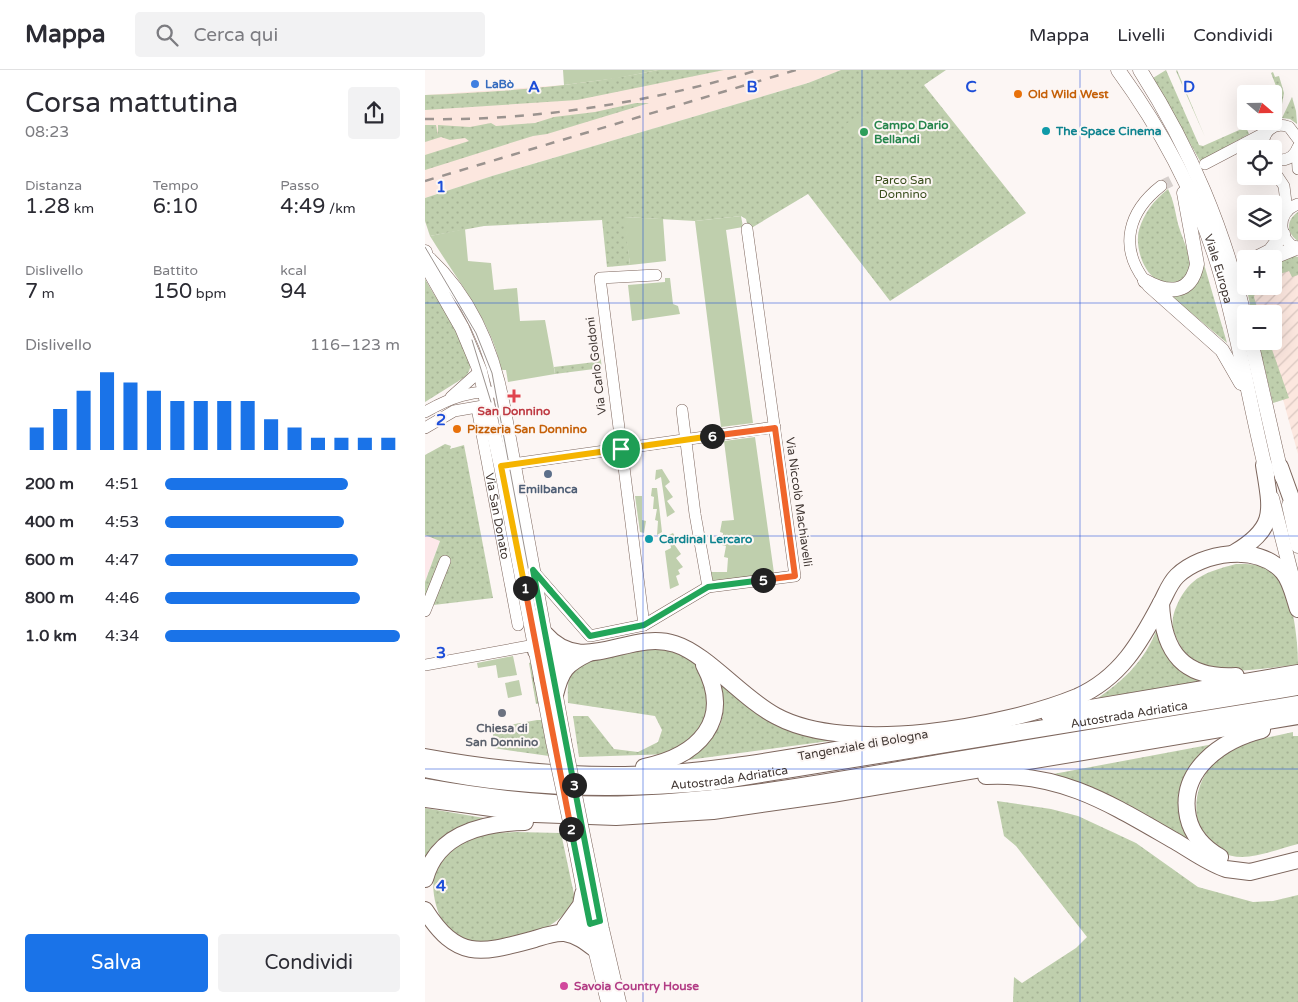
<!DOCTYPE html>
<html lang="it">
<head>
<meta charset="utf-8">
<style>
  :root { --surface:#fff; --page:#f2f2f3; --text:#2b2b33; --muted:#7c7c81; --line:#e1e1e2; --accent:#1a73e8 }
  body { margin:0; font-family:"Varela Round",sans-serif; background:var(--page); color:var(--text); height:100vh; display:flex; flex-direction:column; font-size:19px; white-space:nowrap }
  * { box-sizing:border-box; margin:0 }
  p { font-size:16px; color:var(--muted) }
  .icon { flex:none; width:28px; height:28px; fill:none; stroke:currentColor; stroke-width:2; stroke-linecap:round; stroke-linejoin:round }
  .map { position:relative; flex:1; overflow:hidden }
  .sheet { display:flex; flex-direction:column; background:var(--surface); width:425px }
  .sheet>* { flex:none }
  .needle { width:32px; rotate:110deg }
  .fabs { position:absolute; left:812px; top:15px; display:grid; gap:10px }
  .fabs a { display:grid; place-items:center; width:45px; height:45px; border-radius:5px; background:var(--surface); box-shadow:0 5px 20px #0002; font-size:25px }
  .pin { position:absolute; display:grid; place-items:center; width:42px; height:42px; color:#fff; margin:-21px; border:2px solid #fff; border-radius:50%; box-shadow:0 1px 5px #0007 }
  .km { position:absolute; width:25px; height:25px; margin:-12px; border-radius:50%; background:#222; color:#fff; font-size:14px; line-height:25px; text-align:center }
  .round { display:grid; place-items:center; flex:none; width:52px; height:52px; border-radius:5px; background:var(--page) }
  .head { display:flex; align-items:center; justify-content:space-between; height:85px; padding:0 25px }
  h1 { font-size:28px; font-weight:600; line-height:38px }
  .metrics { display:grid; grid-template-columns:repeat(3,1fr); gap:8px; height:85px; padding:5px 25px }
  .metrics div { display:grid; align-content:center }
  .metrics b { font-size:21px; font-weight:600 }
  .metrics small { font-size:14px; font-weight:400 }
  .metrics p { font-size:14px }
  .chart { height:140px; padding:10px 25px }
  .chart p { display:flex; justify-content:space-between }
  .chart svg { width:100%; height:90px; margin-top:5px; stroke:var(--accent); stroke-width:6 }
  .action { display:flex; gap:10px; margin-top:auto; padding:10px 25px }
  .action a { flex:1; height:58px; border-radius:5px; background:var(--accent); color:#fff; font-size:20px; font-weight:600; line-height:58px; text-align:center }
  .action a+a { background:var(--page); color:var(--text) }
  ul { padding:0 25px; list-style:none; font-size:16px }
  li { display:grid; grid-template-columns:80px 60px 1fr; align-items:center; height:38px }
  li i { height:12px; border-radius:6px; background:var(--accent) }
  header { display:flex; align-items:center; gap:30px; box-sizing:border-box; height:70px; padding:0 25px; background:var(--surface); border-bottom:1px solid var(--line) }
  header strong { font-size:24px }
  nav { display:flex; gap:28px; margin-inline-start:auto; font-size:18px }
  .search { width:350px; height:45px; background:var(--page); display:flex; align-items:center; gap:12px; box-sizing:border-box; padding:0 18px; border-radius:5px; color:var(--muted); font-size:19px }
  main { display:flex; flex:1; min-height:0 }
  .map>svg:first-child { display:block }
  .industrial { fill:url(#industrial-furrows) }
  .education { fill:#fde8ea }
  .built { fill:#fce7df }
  .grass { fill:url(#grass-dots) }
  .garden { fill:#bfcfad }
  .lines { fill:none; stroke-linecap:round; stroke-linejoin:round }
  .minor-tunnel { stroke:#d7d0cd; stroke-width:11; stroke-dasharray:11 5.5; stroke-linecap:butt }
  .minor-casing { stroke:#7d665d; stroke-width:12 }
  .major-casing { stroke:#7d665d; stroke-width:15 }
  .highway-casing { stroke:#7d665d; stroke-width:18 }
  .minor { stroke:#fff; stroke-width:11 }
  .major { stroke:#fff; stroke-width:14 }
  .highway { stroke:#fff; stroke-width:16 }
  .tram { stroke:#9b938f; stroke-width:1 }
  .rail { stroke:#9b938f; stroke-width:2.5; stroke-dasharray:9 9; stroke-linecap:butt }
  .major-bridge-casing { stroke:#7d665d; stroke-width:15; stroke-linecap:butt }
  .major-bridge { stroke:#fff; stroke-width:14 }
  .split-1-casing { stroke:#fff; stroke-width:10 }
  .split-2-casing { stroke:#fff; stroke-width:10 }
  .split-3-casing { stroke:#fff; stroke-width:10 }
  .split-4-casing { stroke:#fff; stroke-width:10 }
  .split-5-casing { stroke:#fff; stroke-width:10 }
  .split-6-casing { stroke:#fff; stroke-width:10 }
  .split-7-casing { stroke:#fff; stroke-width:10 }
  .split-1 { stroke:#f5b400; stroke-width:6 }
  .split-2 { stroke:#f0652b; stroke-width:6 }
  .split-3 { stroke:#22a559; stroke-width:6 }
  .split-4 { stroke:#22a559; stroke-width:6 }
  .split-5 { stroke:#22a559; stroke-width:6 }
  .split-6 { stroke:#f0652b; stroke-width:6 }
  .split-7 { stroke:#f5b400; stroke-width:6 }
  .grid { fill:none; stroke:#1d4ed8; stroke-width:1; stroke-opacity:0.55 }
  .shop-dot { fill:#3f7fe0; stroke:#fcf6f4; stroke-width:2 }
  .food-dot { fill:#e8710a; stroke:#fcf6f4; stroke-width:2 }
  .culture-dot { fill:#0f9aa8; stroke:#fcf6f4; stroke-width:2 }
  .leisure-dot { fill:#2e9e5b; stroke:#fcf6f4; stroke-width:2 }
  .health-dot { fill:#e0444e; stroke:#fcf6f4; stroke-width:2 }
  .service-dot { fill:#5c6f8a; stroke:#fcf6f4; stroke-width:2 }
  .worship-dot { fill:#6b7280; stroke:#fcf6f4; stroke-width:2 }
  .hotel-dot { fill:#d1479c; stroke:#fcf6f4; stroke-width:2 }
  .labels { text-anchor:middle; stroke-width:4; stroke-linejoin:round; paint-order:stroke }
  .shop-label { font-size:12px; font-weight:bold; fill:#366cbe; stroke:#fcf6f4; text-anchor:start }
  .food-label { font-size:12px; font-weight:bold; fill:#c56008; stroke:#fcf6f4; text-anchor:start }
  .leisure-label { font-size:12px; font-weight:bold; fill:#27864d; stroke:#fcf6f4; text-anchor:start }
  .culture-label { font-size:12px; font-weight:bold; fill:#0d838f; stroke:#fcf6f4; text-anchor:start }
  .park-label { font-size:12px; fill:#384c1a; stroke:#fcf6f4 }
  .street-label { font-size:12px; fill:#413733; stroke:#fcf6f4 }
  .health-label { font-size:12px; font-weight:bold; fill:#be3a42; stroke:#fcf6f4 }
  .service-label { font-size:12px; font-weight:bold; fill:#4e5e75; stroke:#fcf6f4 }
  .worship-label { font-size:12px; font-weight:bold; fill:#5b616d; stroke:#fcf6f4 }
  .hotel-label { font-size:12px; font-weight:bold; fill:#b23c85; stroke:#fcf6f4; text-anchor:start }
  .grid-label { font-size:16px; text-anchor:middle; font-weight:bold; fill:#1d4ed8; stroke:#fcf6f4; stroke-width:4; stroke-linejoin:round; paint-order:stroke }
</style>
</head>
<body>
<header>
<strong>Mappa</strong>
<div class="search"><svg class="icon" aria-label="search" viewBox="0 0 24 24"><circle cx="10" cy="10" r="6"/><path d="M15 15l6 6"/></svg>Cerca qui</div>
<nav><a>Mappa</a><a>Livelli</a><a>Condividi</a></nav>
</header>
<main>
<section class="sheet">
<div class="head"><div><h1>Corsa mattutina</h1><p>08:23</p></div><a class="round"><svg class="icon" aria-label="share" viewBox="0 0 24 24"><path d="M12 15V3M7 8l5-5 5 5M5 13v7h14v-7"/></svg></a></div>
<div class="metrics">
<div><p>Distanza</p><b>1.28<small> km</small></b></div>
<div><p>Tempo</p><b>6:10</b></div>
<div><p>Passo</p><b>4:49<small> /km</small></b></div>
</div>
<div class="metrics">
<div><p>Dislivello</p><b>7<small> m</small></b></div>
<div><p>Battito</p><b>150<small> bpm</small></b></div>
<div><p>kcal</p><b>94</b></div>
</div>
<div class="chart"><p><span>Dislivello</span>116–123 m</p>
<svg viewBox="0 0 160 44" preserveAspectRatio="none"><path d="M5 44V33M15 44V24M25 44V15M35 44V6M45 44V11M55 44V15M65 44V20M75 44V20M85 44V20M95 44V20M105 44V29M115 44V33M125 44V38M135 44V38M145 44V38M155 44V38"/></svg>
</div>
<ul>
<li><b>200 m</b>4:51<i style="width:78%"></i></li>
<li><b>400 m</b>4:53<i style="width:76%"></i></li>
<li><b>600 m</b>4:47<i style="width:82%"></i></li>
<li><b>800 m</b>4:46<i style="width:83%"></i></li>
<li><b>1.0 km</b>4:34<i style="width:100%"></i></li>
</ul>
<div class="action"><a>Salva</a><a>Condividi</a></div>
</section>
<div class="map">
<svg width="873" height="932" viewBox="0 0 873 932">
  <defs>
    <pattern id="industrial-furrows" width="10" height="10" patternUnits="userSpaceOnUse" patternTransform="scale(1.25)"><rect width="10" height="10" fill="#fce7df"/><path d="M-1 1l2-2M0 10L10 0M9 11l2-2" fill="none" stroke="#d9c7c0"/></pattern>
    <pattern id="grass-dots" width="8" height="8" patternUnits="userSpaceOnUse" patternTransform="scale(1.25)"><rect width="8" height="8" fill="#bfcfad"/><path d="M2 2h.1M6 6h.1" fill="none" stroke="#a5b295" stroke-width="1.8" stroke-linecap="round"/></pattern>
  </defs>
  <rect width="100%" height="100%" fill="#fcf6f4"/>
  <path class="industrial" d="M873,193V384L842,271H849V244H833L828,223L832,216H849V201Z"/>
  <path class="education" d="M0,465L15,470L0,512Z"/>
  <path class="built" d="M233,0H416L383,13L67,106L0,128V25L139,15L193,8Z"/>
  <path class="grass" d="M233,0H299L152,30L0,40V25C78,22 156,16 233,0Z
    M416,0H521L499,15L601,143L465,231L383,124L328,157L323,158L321,149L316,146L270,151L200,147L205,195L182,197L177,150L59,156L5,166L0,151V128L67,106L383,13Z
    M741,0L774,75L778,76L821,57L824,64L775,91L728,8Z
    M752,0L780,67L751,1Z
    M848,2L850,7L854,6L859,23L856,40H853L851,31L856,29L846,3Z
    M867,27L871,41L872,54L865,49L857,48Z
    M211,33H224L122,64L108,66L0,100V85L44,71L40,68L25,70L16,67L0,72V55H11L13,65V55L45,57L66,53L71,56L110,53L129,47L170,42Z
    M743,119C749,131 750,141 753,154C757,168 764,181 767,196L758,211C754,212 747,215 743,214C721,212 709,179 714,160C719,143 729,130 743,119Z
    M873,142V171C861,163 861,150 873,142Z
    M774,177L802,273L746,226L755,224Z
    M867,185L873,187V205L867,207L864,201L849,206V194Z
    M0,209C13,232 39,268 45,293C46,298 44,303 40,307L0,332Z
    M832,216L829,227L834,244H827L823,225L824,217Z
    M833,271H844L864,328L848,333Z
    M175,284L177,298L130,304L129,297L170,292L169,285Z
    M20,374L26,376L25,379L39,375L68,528L0,536V512L15,471L0,465V385Z
    M811,494C823,494 835,494 846,500C868,513 873,571 873,595C843,597 799,607 771,594C763,591 757,579 753,571C746,558 746,548 752,535C765,506 782,502 811,494Z
    M733,556C742,591 750,603 784,613L662,635C694,615 720,593 733,556Z
    M222,577C244,580 272,586 282,608C286,620 284,639 284,651L246,684L154,687L148,646H163L189,679L213,682L233,672L237,660L230,646L143,633C143,623 141,608 149,600C163,585 202,582 222,577Z
    M108,592L116,633L111,634L104,593Z
    M293,611L382,665L404,671L263,690C294,664 306,652 293,611Z
    M112,650H118L124,686L68,678V663L72,662L73,657Z
    M868,662V666H873V774C856,778 835,787 817,787C768,786 759,727 787,695C808,673 840,668 868,662Z
    M794,673C778,689 747,710 754,737C757,749 764,762 768,774L623,705Z
    M572,731L626,739L653,746L711,773L773,817L828,832L848,831L873,825V932H588L589,907L597,913L651,878L662,867L591,776L579,766Z
    M0,738L59,748C31,758 13,765 0,793Z
    M90,762L136,763L150,829C136,853 119,861 92,866C74,870 53,876 36,867C23,861 14,848 11,835C1,798 20,777 55,765C65,762 79,763 90,762Z"/>
  <path class="garden" d="M138,0H233L193,8L139,15Z
    M436,43L456,69L441,81L421,54Z
    M316,146L318,157L301,160L328,353L296,357L270,151Z
    M199,147L238,149L241,191L205,195Z
    M40,159L43,191L66,193L69,220L92,218L95,251L120,250L130,304L83,312L81,300H76C69,254 29,206 5,166Z
    M240,208H245L248,234L253,236L255,244L207,251L203,215L240,212Z
    M330,367L349,503L287,513L286,502H302L303,488L299,487L301,476L297,475L298,463L295,462L297,451L309,450L299,371Z
    M237,399L245,412L240,416L248,427L242,431L250,442L242,447L236,407L230,410L231,400Z
    M227,418H232L237,462L232,465L233,451L230,450L232,439H228L229,427L226,426Z
    M210,426H217V450L221,451L219,463L215,462Z
    M248,463L253,471L249,474L256,484L251,488L258,497L253,500L255,504L251,506L254,515L245,519L240,481L246,478L244,465Z
    M88,586L92,605L73,608L71,595L53,598L52,593Z
    M94,610L97,625L83,628L80,613Z"/>
  <g class="lines">
    <path class="minor-tunnel" d="M736,116L764,102"/>
    <defs>
      <g id="minor">
        <path d="M839,79C836,63 848,51 864,57L873,69"/>
        <path d="M872,80L873,99"/>
        <path d="M849,89C860,92 869,88 873,77"/>
        <path d="M780,94L841,62"/>
        <path d="M849,101L859,116L862,141"/>
        <path d="M873,134C851,142 852,170 873,179"/>
        <path d="M720,211C693,176 704,141 736,116"/>
        <path d="M26,327L55,301"/>
        <path id="s1" d="M52,338L93,555"/>
        <path d="M257,340L270,444L283,517"/>
        <path d="M0,342C25,328 47,319 76,323"/>
        <path d="M0,358L29,341L58,336"/>
        <path d="M80,395L350,357"/>
        <path d="M108,501L165,566L219,555L283,517L370,506L322,159"/>
        <path d="M0,541L20,491"/>
        <path d="M219,555L175,208L231,205"/>
        <path d="M0,595L110,575"/>
      </g>
      <g id="major">
        <path id="s2" d="M693,0C739,63 776,134 797,209C815,274 826,340 842,405"/>
        <path d="M715,0C766,80 799,159 821,252"/>
        <path d="M0,182L5,202L37,258L55,301L76,396L128,672"/>
        <path d="M4,189C47,229 69,284 79,341L139,670"/>
        <path d="M829,189L845,181L858,164"/>
        <path d="M844,189L871,178"/>
        <path d="M720,211C743,224 766,225 772,194L759,123"/>
        <path d="M724,215L797,280L816,313"/>
        <path d="M826,271L857,407"/>
        <path d="M847,428L869,514"/>
        <path d="M864,435L873,476"/>
        <path d="M151,780L170,879L183,932"/>
        <path d="M161,780L177,859L194,932"/>
      </g>
      <g id="highway">
        <path d="M855,397L873,447"/>
        <path d="M809,483C853,457 846,440 839,395"/>
        <path d="M736,533C738,583 759,609 811,606"/>
        <path d="M120,564C158,608 204,559 250,574C282,584 318,629 351,646C423,685 579,657 652,627C695,608 715,573 736,533C741,524 744,514 752,506C777,482 833,473 858,502C866,511 869,527 873,539"/>
        <path d="M111,581L124,592L134,594"/>
        <path d="M117,609L127,588L146,583"/>
        <path d="M130,625C136,600 141,594 164,583"/>
        <path d="M624,645L873,603"/>
        <path d="M0,687C66,699 132,706 200,705C284,704 368,687 451,673"/>
        <path d="M219,697C273,686 309,651 279,595"/>
        <path id="s3" d="M0,699C95,719 191,721 287,712L873,617"/>
        <path d="M561,706C637,702 687,735 750,771C767,781 783,793 801,799L825,802L873,790"/>
        <path d="M0,717C68,729 138,737 207,734C311,730 413,710 514,693C634,673 753,653 873,634"/>
        <path d="M0,729L110,744L191,747L288,741L407,724L873,646"/>
        <path d="M795,787C779,778 767,765 763,747C753,700 797,670 837,660"/>
        <path d="M0,809C12,763 58,753 100,752"/>
        <path d="M0,840C33,892 57,883 110,869C119,866 129,862 140,863C152,865 161,872 170,879"/>
        <path d="M141,856L153,852L165,854L160,860L141,863"/>
        <path d="M140,857L156,835L158,824"/>
      </g>
    </defs>
    <use href="#minor" class="minor-casing"/>
    <use href="#major" class="major-casing"/>
    <use href="#highway" class="highway-casing"/>
    <use href="#minor" class="minor"/>
    <use href="#major" class="major"/>
    <use href="#highway" class="highway"/>
    <path class="tram" d="M0,177L51,263L67,303L111,540
      M47,270L66,332"/>
    <path class="rail" d="M0,49C112,51 227,32 333,0
      M0,111L371,0"/>
    <defs>
      <path id="major-bridge" d="M139,670L161,780
        M128,672L151,780"/>
    </defs>
    <use href="#major-bridge" class="major-bridge-casing"/>
    <use href="#major-bridge" class="major-bridge"/>
  </g>
  <g class="lines">
    <defs>
      <path id="split-1" d="M100,518L76,396L196,379"/>
      <path id="split-2" d="M100,518L146,759"/>
      <path id="split-3" d="M146,759L165,854L175,851L149,715"/>
      <path id="split-4" d="M125,520L108,500L149,715"/>
      <path id="split-5" d="M125,520L165,566L219,555L283,517L338,510"/>
      <path id="split-6" d="M287,366L350,358L370,506L338,510"/>
      <path id="split-7" d="M196,379L287,366"/>
    </defs>
    <use href="#split-1" class="split-1-casing"/>
    <use href="#split-2" class="split-2-casing"/>
    <use href="#split-3" class="split-3-casing"/>
    <use href="#split-4" class="split-4-casing"/>
    <use href="#split-5" class="split-5-casing"/>
    <use href="#split-6" class="split-6-casing"/>
    <use href="#split-7" class="split-7-casing"/>
    <use href="#split-1" class="split-1"/>
    <use href="#split-2" class="split-2"/>
    <use href="#split-3" class="split-3"/>
    <use href="#split-4" class="split-4"/>
    <use href="#split-5" class="split-5"/>
    <use href="#split-6" class="split-6"/>
    <use href="#split-7" class="split-7"/>
  </g>
  <path class="grid" d="M218,0V932M437,0V932M655,0V932M0,233H873M0,466H873M0,699H873"/>
  <circle class="shop-dot" cx="50" cy="14" r="5"/>
  <g class="food-dot">
    <circle cx="593" cy="24" r="5"/>
    <circle cx="32" cy="359" r="5"/>
  </g>
  <g class="culture-dot">
    <circle cx="621" cy="61" r="5"/>
    <circle cx="224" cy="469" r="5"/>
  </g>
  <circle class="leisure-dot" cx="439" cy="62" r="5"/>
  <path class="health-dot" d="M86.5 318.5h5v5h5v5h-5v5h-5v-5h-5v-5h5z"/>
  <circle class="service-dot" cx="123" cy="404" r="5"/>
  <circle class="worship-dot" cx="77" cy="643" r="5"/>
  <circle class="hotel-dot" cx="139" cy="916" r="5"/>
  <g class="labels">
    <g class="shop-label">
      <text x="60" y="18">LaBò</text>
    </g>
    <g class="food-label">
      <text x="603" y="28">Old Wild West</text>
      <text x="42" y="363">Pizzeria San Donnino</text>
    </g>
    <g class="leisure-label">
      <text x="449" y="59">Campo Dario<tspan x="449" dy="14">Bellandi</tspan></text>
    </g>
    <g class="culture-label">
      <text x="631" y="65">The Space Cinema</text>
      <text x="234" y="473">Cardinal Lercaro</text>
    </g>
    <g class="park-label">
      <text x="478" y="114">Parco San<tspan x="478" dy="14">Donnino</tspan></text>
    </g>
    <g class="street-label">
      <text dy="4" stroke="none"><textPath href="#s2" startOffset="224">Viale Europa</textPath></text>
      <text transform="translate(171 296) rotate(-97)" y="4">Via Carlo Goldoni</text>
      <text transform="translate(374 432) rotate(82)" y="4">Via Niccolò Machiavelli</text>
      <text dy="4" stroke="none"><textPath href="#s1" startOffset="110">Via San Donato</textPath></text>
      <text dy="4" stroke="none"><textPath href="#s3" startOffset="711">Autostrada Adriatica</textPath></text>
      <text transform="translate(438 675) rotate(-10)" y="4">Tangenziale di Bologna</text>
      <text dy="4" stroke="none"><textPath href="#s3" startOffset="306">Autostrada Adriatica</textPath></text>
    </g>
    <g class="health-label">
      <text x="89" y="345">San Donnino</text>
    </g>
    <g class="service-label">
      <text x="123" y="423">Emilbanca</text>
    </g>
    <g class="worship-label">
      <text x="77" y="662">Chiesa di<tspan x="77" dy="14">San Donnino</tspan></text>
    </g>
    <g class="hotel-label">
      <text x="149" y="920">Savoia Country House</text>
    </g>
  </g>
  <g class="grid-label">
    <text x="109" y="22">A</text>
    <text x="327" y="22">B</text>
    <text x="546" y="22">C</text>
    <text x="764" y="22">D</text>
    <text x="16" y="122">1</text>
    <text x="16" y="355">2</text>
    <text x="16" y="588">3</text>
    <text x="16" y="821">4</text>
  </g>
</svg>
<div class="fabs">
<a><svg class="needle" viewBox="-14 -14 28 28"><path d="M0-13l5 13h-10z" fill="#e53935"/><path d="M0 13l5-13h-10z" fill="#7c7c81"/></svg></a>
<a><svg class="icon" aria-label="locate" viewBox="0 0 24 24"><circle cx="12" cy="12" r="6"/><path d="M12 2v4M12 18v4M2 12h4M18 12h4"/></svg></a>
<a><svg class="icon" aria-label="layers" viewBox="0 0 24 24"><path d="M12 4l9 5-9 5-9-5zM3 14l9 5 9-5"/></svg></a>
<a>+</a>
<a>−</a>
</div>
<div class="pin" style="left:196px;top:379px;background:#1e9e55"><svg class="icon" aria-label="arrive" viewBox="0 0 24 24"><path d="M6 21V4h12l-3 4 3 4H6"/></svg></div>
<b class="km" style="left:100px;top:518px">1</b>
<b class="km" style="left:146px;top:759px">2</b>
<b class="km" style="left:149px;top:715px">3</b>
<b class="km" style="left:338px;top:510px">5</b>
<b class="km" style="left:287px;top:366px">6</b>
</div>
</main>
</body>
</html>
